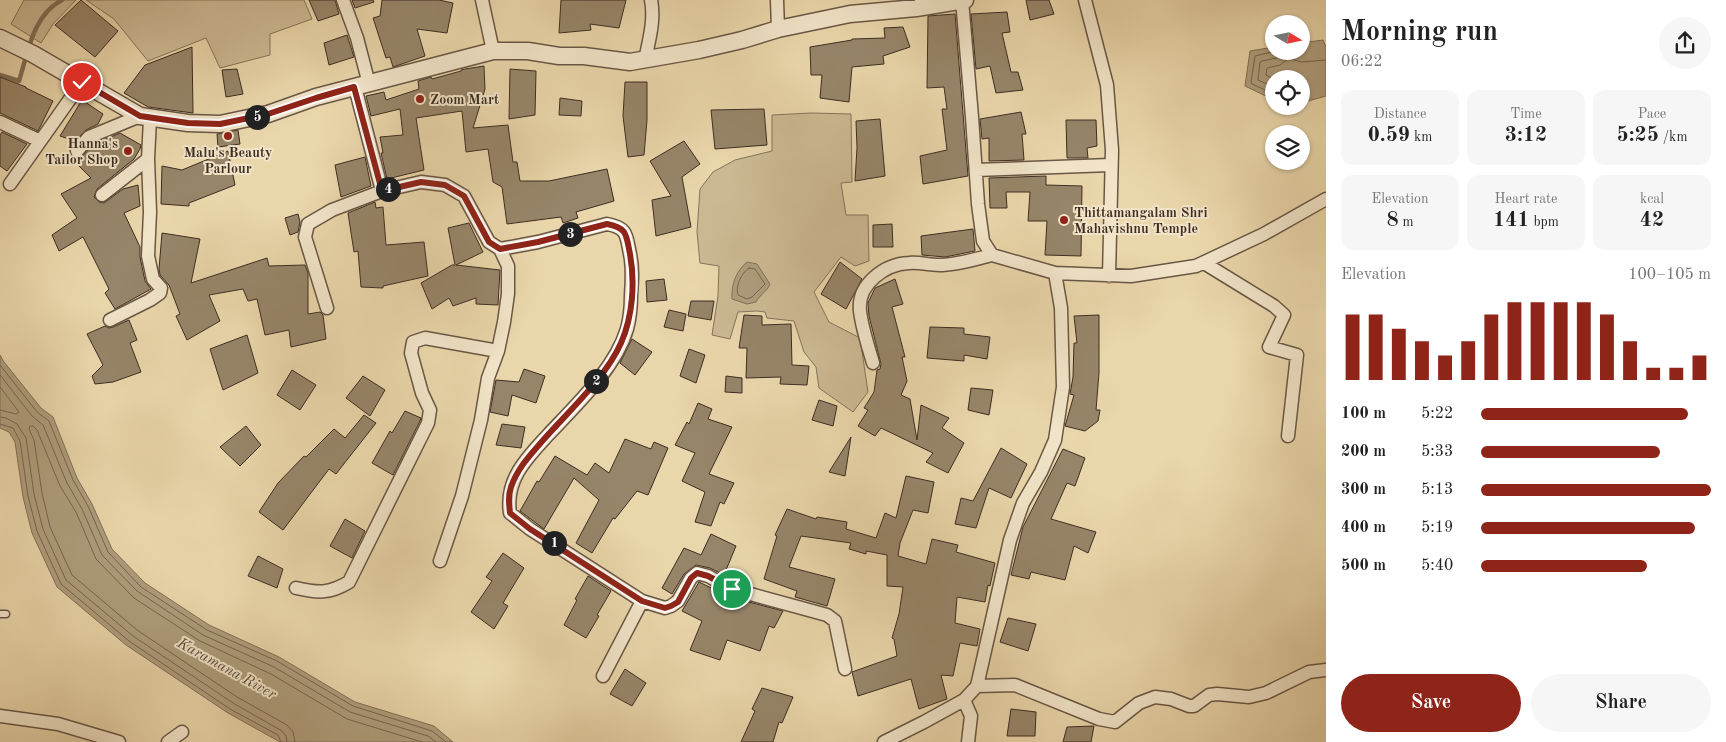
<!DOCTYPE html>
<html lang="en">
<head>
<meta charset="utf-8">
<style>
  :root { --surface:#fff; --page:#f6f6f6; --text:#222; --muted:#767676; --accent:#8f2418 }
  body { margin:0; font-family:"Old Standard TT",serif; background:var(--page); color:var(--text); height:100vh; display:flex; flex-direction:column; font-size:19px; white-space:nowrap }
  * { box-sizing:border-box; margin:0 }
  p { font-size:16px; color:var(--muted) }
  .icon { flex:none; width:28px; height:28px; fill:none; stroke:currentColor; stroke-width:2; stroke-linecap:round; stroke-linejoin:round }
  .map { position:relative; flex:1; overflow:hidden }
  .details { display:flex; flex-direction:column; background:var(--surface); width:400px }
  .details>* { flex:none }
  .needle { width:32px; rotate:100deg }
  .fabs { position:absolute; left:1265px; top:15px; display:grid; gap:10px }
  .fabs a { display:grid; place-items:center; width:45px; height:45px; border-radius:50%; background:var(--surface); box-shadow:0 1px 4px #0004; font-size:25px }
  .pin { position:absolute; display:grid; place-items:center; width:42px; height:42px; color:#fff; margin:-21px; border:2px solid #fff; border-radius:50%; box-shadow:0 1px 5px #0007 }
  .km { position:absolute; width:25px; height:25px; margin:-12px; border-radius:50%; background:#222; color:#fff; font-size:14px; line-height:25px; text-align:center }
  .round { display:grid; place-items:center; flex:none; width:52px; height:52px; border-radius:26px; background:var(--page) }
  .headline { display:flex; align-items:center; justify-content:space-between; height:85px; padding:0 15px }
  h1 { font-size:28px; font-weight:700; line-height:38px }
  .stats { display:grid; grid-template-columns:repeat(3,1fr); gap:8px; height:85px; padding:5px 15px }
  .stats div { display:grid; align-content:center; border-radius:12px; background:var(--page); text-align:center }
  .stats b { font-size:21px; font-weight:700 }
  .stats small { font-size:14px; font-weight:400 }
  .stats p { font-size:14px }
  .chart { height:140px; padding:10px 15px }
  .chart p { display:flex; justify-content:space-between }
  .chart svg { width:100%; height:90px; margin-top:5px; stroke:var(--accent); stroke-width:6 }
  .primary-button { display:flex; gap:10px; margin-top:auto; padding:10px 15px }
  .primary-button a { flex:1; height:58px; border-radius:30px; background:var(--accent); color:#fff; font-size:20px; font-weight:700; line-height:58px; text-align:center }
  .primary-button a+a { background:var(--page); color:var(--text) }
  ul { padding:0 15px; list-style:none; font-size:16px }
  li { display:grid; grid-template-columns:80px 60px 1fr; align-items:center; height:38px }
  li i { height:12px; border-radius:6px; background:var(--accent) }
  main { display:flex; flex:1; min-height:0 }
  .map>svg:first-child { display:block }
  .green { fill:#ccb993; stroke:#85735b }
  .water { fill:#af9d7c; stroke:#827058 }
  .lines { fill:none; stroke-linecap:round; stroke-linejoin:round }
  .shore { stroke:#766550; stroke-width:1 }
  .stream { stroke:#827058; stroke-width:4.5 }
  .building { fill:#978569; stroke:#3e2d23 }
  .service-casing { stroke:#695745; stroke-width:9 }
  .minor-casing { stroke:#695745; stroke-width:15 }
  .tertiary-casing { stroke:#695745; stroke-width:19 }
  .service { stroke:#f1e4c8; stroke-width:6 }
  .minor { stroke:#f1e4c8; stroke-width:12 }
  .tertiary { stroke:#f1e4c8; stroke-width:16 }
  .route-casing { stroke:#fff; stroke-width:10 }
  .route { stroke:#8f2418; stroke-width:6 }
  .poi-dot { fill:#8f2418; stroke:#f1e4c8; stroke-width:2 }
  .labels { text-anchor:middle; stroke-width:4; stroke-linejoin:round; paint-order:stroke }
  .poi-label { font-size:14px; font-weight:bold; fill:#3e2d23; stroke:#f1e4c8; text-anchor:start }
  .water-label { font-size:15px; font-style:italic; fill:#5a4939; stroke:#f1e4c8 }
</style>
</head>
<body>
<main>
<div class="map">
<svg width="1326" height="742" viewBox="0 0 1326 742">
  <rect width="100%" height="100%" fill="#e9d6aa"/>
  <filter id="stains"><feTurbulence type="fractalNoise" baseFrequency=".004" numOctaves="4"/><feColorMatrix values="0 0 0 0 .2 0 0 0 0 .09 0 0 0 0 .02 0 0 0 .5 -.17"/></filter>
  <radialGradient id="worn" r=".72"><stop offset=".6" stop-color="#630" stop-opacity="0"/><stop offset="1" stop-color="#630" stop-opacity=".3"/></radialGradient>
  <path class="green" d="M24,0H76L53,24L41,43L11,24Z
    M86,0H304L312,19L270,34V55L220,68L206,38L148,61L114,19Z
    M811,113L851,114L852,182L841,183L846,215H868L869,261L855,266L841,257L814,292L829,322L860,338L868,392L853,412L819,388L816,367L804,352L794,321L767,318L765,312L757,311L738,312L730,339L712,335L718,296L719,266L700,263L697,232L700,189L713,172L735,160L772,151V115Z"/>
  <path class="water" d="M1323,40L1326,47V96L1301,103V79H1274V100L1245,86L1250,51L1274,47V51H1301V43Z
    M747,262L757,264L770,284C767,292 760,294 756,302L747,304L732,299C731,285 736,271 747,262Z
    M0,355L4,362L41,408L53,417L77,478L92,504L112,549L145,583L209,625L279,657L355,702L434,726L453,742H280L228,713L126,645L57,587L32,533L23,497L15,442L9,432L0,428Z"/>
  <g class="lines">
    <path class="shore" d="M1274,79L1266,75L1267,68L1280,65L1289,58L1301,62L1326,60
      M1274,87L1258,80L1260,62L1262,61L1277,58L1284,51
      M1274,94L1252,84L1251,82L1255,56L1276,51
      M749,268L755,269L765,284L752,297L747,299L738,295C735,287 741,273 749,268Z
      M0,365L37,412L49,421L73,480L88,506L108,552L141,587L207,630L277,661L353,706L432,731L446,742
      M0,375L32,416L43,425L67,483L82,509L102,555L137,591L203,635L274,667L350,712L428,736L436,742
      M0,387L19,412L16,414L0,410
      M0,417L6,418L17,424L26,438L34,494L43,529L66,580L133,636L233,703L282,731L286,736L287,742
      M0,424L13,428L20,441L28,496L37,531L61,584L129,641L230,709L278,735L281,742
      M295,742L293,732L287,725L237,697L137,630L72,575L50,527L42,493L34,440L29,429L30,426H33L37,430L60,486L76,512L96,559L134,598L200,641L271,674L347,719L422,742"/>
    <path class="stream" d="M0,75L19,81C28,52 33,15 62,0"/>
  </g>
  <path class="building" d="M81,0L118,31L95,57L55,25Z
    M309,0H335L339,14L318,21Z
    M352,0H373L374,2L355,8Z
    M382,0H439L453,3L447,33L417,29L425,56L393,67L390,57L386,58L373,18L380,16Z
    M561,0H626L619,28L590,24L591,30L559,33Z
    M1026,0H1049L1054,14L1030,20Z
    M1007,12L1010,32L1002,33L1011,72H1018L1023,90L996,93L990,66L976,69L971,14Z
    M955,14L968,176L923,184L920,156L947,150L942,109H947L944,87L927,88L928,16Z
    M903,27L910,47L883,56L884,64L852,67L849,102L820,98L822,75H811L810,47L852,40V39L885,38L884,28Z
    M347,35L354,57L329,65L324,43Z
    M192,47L193,113L148,107L124,93L145,65Z
    M484,66L485,89L473,128L508,125L513,162H517L520,181H549L607,169L614,201L576,212L578,218L563,223L561,217L507,224L502,187L493,182L488,149L466,152L462,111L416,118L424,170L387,179L381,153H383L380,137L403,135L400,109L371,116L366,96L384,92L386,100L419,89L418,81L431,77L432,79L461,71V70L465,69Z
    M237,69L243,94L226,97L222,70Z
    M510,69L536,71L535,115L509,119Z
    M0,77L26,87V88L53,101L38,131L0,113Z
    M625,82H647V120L644,155L628,157L623,116Z
    M560,98L582,101L581,116L559,115Z
    M82,100L103,114L98,124L86,130L75,141L60,136Z
    M764,109L767,145L715,149L711,110Z
    M1021,112L1026,134H1022L1024,160L989,161V138L982,139L980,119Z
    M880,119L885,176L855,181L857,148L856,121Z
    M1066,120H1096L1097,146L1087,148L1088,158H1067Z
    M238,130L240,144L218,147L217,134Z
    M2,132L27,144L7,171L0,166V135Z
    M120,133L141,145L140,149L134,159L97,189L94,197L99,202L104,203L123,189L138,185L140,206L124,213L140,247V257L145,281L151,289L115,309L105,293L109,289L83,237L59,251L52,235L77,218L61,194L91,178L76,163L94,144Z
    M684,141L700,164L682,177L691,227L656,236L652,200L671,196L650,161Z
    M228,151L235,185L189,203V206L161,204L162,166L182,170Z
    M365,157L371,186L341,197L335,165Z
    M1046,176V185L1082,186L1081,256L1045,255L1047,221H1028L1030,192H1006L1007,208H990L989,178Z
    M375,202L376,208L383,207L386,245L424,242L428,276L383,286V288L361,287L358,251L354,252L348,213Z
    M298,214L300,222L298,232L290,235L285,218Z
    M469,223L483,252L456,265L500,270L498,305L476,304V298L453,306L449,298L432,309L421,283L452,265H455L448,228Z
    M892,224L893,247H873V225Z
    M973,229L975,251L945,257L922,255L921,236Z
    M162,233L200,239L191,283L267,258L269,266L305,265L308,273V314L320,312L323,315L326,339L291,347L289,330L265,335L257,299L248,301L243,289L209,295L220,321L187,340L176,316L180,314L169,285L160,275L159,269Z
    M840,262L862,279L846,309L821,294Z
    M664,279L667,300L647,302L646,281Z
    M895,279L903,304L892,307L905,357H902L907,381L901,395L910,399L917,440L921,405L949,418L942,428L964,443L948,473L926,462L933,453L881,428L875,436L858,426L868,410L864,408L874,392L877,370L880,369L881,364L869,316L868,303L875,288Z
    M691,301H714L711,320L688,316Z
    M669,310L686,314L683,331L664,327Z
    M744,315L762,316V325L791,324L792,365L809,366L807,385L780,384L781,377L746,378L747,348H739Z
    M1099,315V373L1096,410H1100L1098,421L1085,431L1065,426L1074,395L1070,394L1073,377L1074,343H1077L1074,316Z
    M129,320L137,340L130,343L141,372L113,382L95,384L92,376L103,365L87,334L105,326L109,328L113,327Z
    M930,327L964,328V334L990,337L987,359L964,355V361L927,358Z
    M247,335L258,373L223,390L210,349Z
    M632,339L652,352L635,375L620,363Z
    M689,349L705,355L696,383L680,376Z
    M524,369L545,376L536,403L512,395L508,416L490,412L496,380L519,382Z
    M292,370L316,385L300,410L277,395Z
    M363,376L385,390L370,416L346,398Z
    M726,376L742,378V393L725,392Z
    M971,388L993,390L989,415L968,410Z
    M819,400L837,406L833,426L812,420Z
    M698,403L712,409L708,419L732,427L709,474L734,483L724,504L720,502L711,526L695,522L705,492L682,481L695,453L675,445L687,422L689,424Z
    M405,411L421,418L420,421L393,475L372,463L390,431L392,433Z
    M364,415L376,423L336,474L329,469L283,530L259,512L278,483L304,456L306,457L334,429L345,438Z
    M502,424L525,427L521,448L496,445Z
    M246,426L261,445L240,466L220,447Z
    M851,437L845,476L829,472Z
    M625,439L651,449L654,442L668,448L648,495L637,491L615,519L613,518L592,553L576,543L599,500L574,478L544,529L520,511L537,481L539,482L555,456L587,475L595,463L609,473Z
    M1001,448L1027,464L1011,498L989,488L976,528L955,524L961,498L973,501Z
    M1063,449L1085,458L1075,486L1067,483L1051,519L1096,532L1088,553L1074,546L1065,580L1031,572L1029,579L1011,575L1023,527Z
    M906,476L934,482L928,513L913,510L900,543L898,556L926,564L932,539L958,545L956,552L995,563L990,586L988,585L985,602L957,597L955,623L980,629L977,646L960,643L953,676L941,675L947,699L919,709L911,679L858,696L852,672L897,656L894,639L892,638L899,614L903,587L887,586V555L866,551V554L849,549L851,543L801,536L789,567L835,579L827,606L795,597L797,591L764,579L777,536L775,535L787,509L816,519L817,517L847,522L846,529L876,538L885,513L896,518Z
    M345,519L365,531L352,558L330,546Z
    M711,534L736,546L724,575L710,568L696,565L684,574L672,594L662,588L684,548L701,555Z
    M503,553L524,568L503,603L508,606L494,629L471,612L492,581L486,577Z
    M258,556L283,569L277,588L248,576Z
    M588,576L611,591L597,615L599,616L586,638L564,625L577,600L575,599Z
    M699,582L730,597L783,611L774,628L769,626L760,651L727,640L720,660L690,650L702,621L682,611Z
    M1008,618L1036,624L1028,651L1000,642Z
    M625,669L646,683L632,706L610,694Z
    M762,688L793,697L782,723L779,722L773,742H741L755,711L752,709Z
    M1011,709L1036,712L1035,736H1007Z
    M1094,726L1091,742H1063L1067,727Z"/>
  <g class="lines">
    <defs>
      <path id="service" d="M0,614H6"/>
      <path id="minor" d="M343,0L357,38L369,84
        M482,0L493,51
        M777,0L778,29
        M962,0L972,117L978,204L983,241L992,255L1055,273L1061,308L1063,387L1055,440L1041,472L1023,503L1010,540L977,686L964,700L971,716L968,742
        M1085,0L1107,85L1112,150L1109,276
        M645,60C649,40 655,20 651,0
        M355,87L382,191L421,182L445,185L464,196L489,242L500,249
        M0,122L40,141
        M77,151L89,137L140,116
        M976,170L1110,165
        M10,184L82,82
        M102,195L148,159
        M500,249L538,242L607,224C628,228 626,235 630,254C633,268 632,281 631,295C631,306 630,318 627,329C615,369 576,405 548,435C527,458 505,479 510,513L530,529L642,601L665,608L671,606L678,601L691,578L697,573L708,576L732,589L827,615L835,621L845,669
        M1204,263L1274,306L1284,315L1269,347L1297,355L1288,436
        M1055,273L1131,276L1196,266L1264,234L1326,199
        M327,308L305,237L308,224L332,210L382,191
        M110,320L150,300L160,293L161,288L153,279L148,256L150,212L148,159L150,119
        M873,363C868,346 862,328 860,311C857,284 885,264 909,263C919,262 929,265 939,265C957,265 975,259 992,255
        M440,561L462,496L481,420L488,378L498,351L504,322L508,294V266L500,249
        M296,588C318,593 329,594 349,582L428,423L430,410L422,393L411,353L413,342L425,338L498,351
        M603,676L642,601
        M977,686L1015,685L1099,719L1115,722L1139,703L1155,697L1171,699L1189,706H1194L1209,695L1217,694L1249,697L1266,693L1309,672L1326,670
        M0,716L58,724L119,742
        M168,742L182,732
        M884,742L924,722L964,700"/>
      <path id="tertiary" d="M0,38L33,54L140,116L188,123L220,124L268,114L316,97L493,51H528L559,56H584L630,62L699,50L742,40L778,29L850,14L916,8L965,0"/>
    </defs>
    <use href="#service" class="service-casing"/>
    <use href="#minor" class="minor-casing"/>
    <use href="#tertiary" class="tertiary-casing"/>
    <use href="#service" class="service"/>
    <use href="#minor" class="minor"/>
    <use href="#tertiary" class="tertiary"/>
  </g>
  <g class="lines">
    <defs>
      <path id="route" d="M82,82L140,116L188,123L220,124L268,114L316,98L354,87L382,191L421,182L445,185L464,196L489,242L500,249L538,242L607,224C628,228 626,235 630,254C635,282 633,316 621,343C606,377 570,410 545,438C532,453 518,467 511,487C508,496 509,504 510,513L530,529L642,601L665,608L671,606L678,602L691,578L697,573L708,576L732,589"/>
    </defs>
    <use href="#route" class="route-casing"/>
    <use href="#route" class="route"/>
  </g>
  <g class="poi-dot">
    <circle cx="420" cy="99" r="5"/>
    <circle cx="228" cy="136" r="5"/>
    <circle cx="128" cy="151" r="5"/>
    <circle cx="1064" cy="220" r="5"/>
  </g>
  <g class="labels">
    <g class="poi-label">
      <text x="430" y="104">Zoom Mart</text>
      <text x="118" y="148" text-anchor="end">Hanna's<tspan x="118" dy="16">Tailor Shop</tspan></text>
      <text x="228" y="157" text-anchor="middle">Malu's Beauty<tspan x="228" dy="16">Parlour</tspan></text>
      <text x="1074" y="217">Thittamangalam Shri<tspan x="1074" dy="16">Mahavishnu Temple</tspan></text>
    </g>
    <g class="water-label">
      <text transform="translate(227 668) rotate(29)" y="5">Karamana River</text>
    </g>
  </g>
  <rect width="100%" height="100%" filter="url(#stains)"/>
  <rect width="100%" height="100%" fill="url(#worn)"/>
</svg>
<div class="fabs">
<a><svg class="needle" viewBox="-14 -14 28 28"><path d="M0-13l5 13h-10z" fill="#e53935"/><path d="M0 13l5-13h-10z" fill="#767676"/></svg></a>
<a><svg class="icon" aria-label="locate" viewBox="0 0 24 24"><circle cx="12" cy="12" r="6"/><path d="M12 2v4M12 18v4M2 12h4M18 12h4"/></svg></a>
<a><svg class="icon" aria-label="layers" viewBox="0 0 24 24"><path d="M12 4l9 5-9 5-9-5zM3 14l9 5 9-5"/></svg></a>
</div>
<div class="pin" style="left:732px;top:589px;background:#1e9e55"><svg class="icon" aria-label="arrive" viewBox="0 0 24 24"><path d="M6 21V4h12l-3 4 3 4H6"/></svg></div>
<div class="pin" style="left:82px;top:82px;background:#d93025"><svg class="icon" aria-label="check" viewBox="0 0 24 24"><path d="M5 12l5 5 9-10"/></svg></div>
<b class="km" style="left:554px;top:543px">1</b>
<b class="km" style="left:596px;top:381px">2</b>
<b class="km" style="left:570px;top:234px">3</b>
<b class="km" style="left:388px;top:189px">4</b>
<b class="km" style="left:257px;top:117px">5</b>
</div>
<section class="details">
<div class="headline"><div><h1>Morning run</h1><p>06:22</p></div><a class="round"><svg class="icon" aria-label="share" viewBox="0 0 24 24"><path d="M12 15V3M7 8l5-5 5 5M5 13v7h14v-7"/></svg></a></div>
<div class="stats">
<div><p>Distance</p><b>0.59<small> km</small></b></div>
<div><p>Time</p><b>3:12</b></div>
<div><p>Pace</p><b>5:25<small> /km</small></b></div>
</div>
<div class="stats">
<div><p>Elevation</p><b>8<small> m</small></b></div>
<div><p>Heart rate</p><b>141<small> bpm</small></b></div>
<div><p>kcal</p><b>42</b></div>
</div>
<div class="chart"><p><span>Elevation</span>100–105 m</p>
<svg viewBox="0 0 160 44" preserveAspectRatio="none"><path d="M5 44V12M15 44V12M25 44V19M35 44V25M45 44V32M55 44V25M65 44V12M75 44V6M85 44V6M95 44V6M105 44V6M115 44V12M125 44V25M135 44V38M145 44V38M155 44V32"/></svg>
</div>
<ul>
<li><b>100 m</b>5:22<i style="width:90%"></i></li>
<li><b>200 m</b>5:33<i style="width:78%"></i></li>
<li><b>300 m</b>5:13<i style="width:100%"></i></li>
<li><b>400 m</b>5:19<i style="width:93%"></i></li>
<li><b>500 m</b>5:40<i style="width:72%"></i></li>
</ul>
<div class="primary-button"><a>Save</a><a>Share</a></div>
</section>
</main>
</body>
</html>
